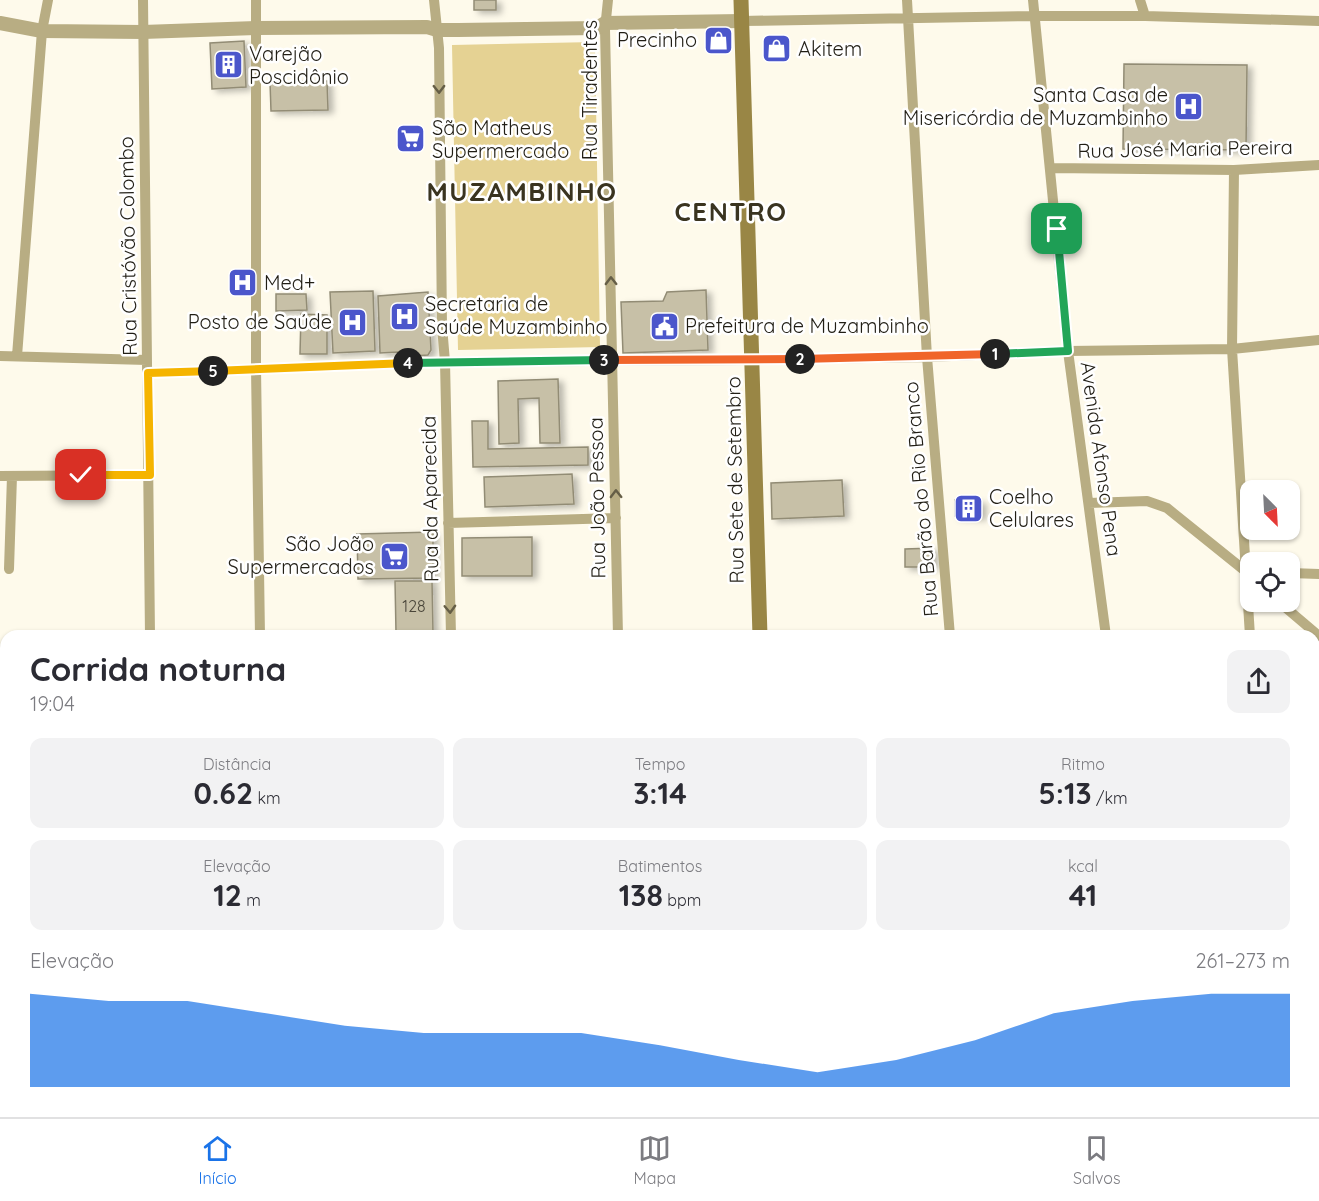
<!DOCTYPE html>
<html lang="pt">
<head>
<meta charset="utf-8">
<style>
  :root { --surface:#fff; --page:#f2f2f3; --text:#2b2b33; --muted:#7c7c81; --line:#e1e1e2; --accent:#1a73e8 }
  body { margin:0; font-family:Quicksand,sans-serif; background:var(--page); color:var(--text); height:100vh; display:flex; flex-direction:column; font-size:22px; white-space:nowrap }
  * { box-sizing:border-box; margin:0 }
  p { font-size:20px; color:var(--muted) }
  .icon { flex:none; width:33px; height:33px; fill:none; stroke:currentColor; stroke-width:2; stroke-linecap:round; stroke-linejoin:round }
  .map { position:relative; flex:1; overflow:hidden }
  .panel { position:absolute; left:0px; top:630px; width:1320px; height:488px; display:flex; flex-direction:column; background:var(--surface); border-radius:18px 18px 0 0; box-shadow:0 2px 4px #0004 }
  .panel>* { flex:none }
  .needle { width:39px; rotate:156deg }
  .buttons { position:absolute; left:1240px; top:480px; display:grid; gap:12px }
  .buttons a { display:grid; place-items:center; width:60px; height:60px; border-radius:12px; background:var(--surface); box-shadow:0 2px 4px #0004; font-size:30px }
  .pin { position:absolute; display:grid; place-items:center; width:51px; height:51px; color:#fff; margin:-26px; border-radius:12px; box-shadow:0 3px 9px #0006 }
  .km { position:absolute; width:30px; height:30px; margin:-15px; border-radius:50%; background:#222; color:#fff; font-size:16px; line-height:30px; text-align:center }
  .round { display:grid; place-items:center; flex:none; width:63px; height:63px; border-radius:12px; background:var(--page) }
  .summary { display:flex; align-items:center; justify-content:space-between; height:102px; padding:0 30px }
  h1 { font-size:33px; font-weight:800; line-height:45px }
  .metrics { display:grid; grid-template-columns:repeat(3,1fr); gap:9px; height:102px; padding:6px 30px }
  .metrics div { display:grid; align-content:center; border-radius:12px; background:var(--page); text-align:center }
  .metrics b { font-size:30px; font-weight:800 }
  .metrics small { font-size:16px; font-weight:400 }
  .metrics p { font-size:16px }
  .chart { height:168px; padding:12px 30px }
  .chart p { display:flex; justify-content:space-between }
  .chart svg { width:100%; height:108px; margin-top:6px; fill:var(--accent); opacity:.7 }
  .dock { display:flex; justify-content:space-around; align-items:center; height:84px; border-top:2px solid var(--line); background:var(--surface); font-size:16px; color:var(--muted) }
  .dock a { display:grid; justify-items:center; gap:3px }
  .dock .active { color:var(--accent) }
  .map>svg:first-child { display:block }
  .green { fill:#e5d293 }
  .building { fill:#c7c0a7; stroke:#928c75; stroke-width:1.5; filter:url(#shadow) }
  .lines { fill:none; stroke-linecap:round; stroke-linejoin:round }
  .minor { stroke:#b8ad83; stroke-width:10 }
  .tertiary { stroke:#b8ad83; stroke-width:14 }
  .secondary { stroke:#998645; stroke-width:15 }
  .oneway { stroke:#655e46 }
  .split-1-casing { stroke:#fff; stroke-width:12 }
  .split-2-casing { stroke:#fff; stroke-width:12 }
  .split-3-casing { stroke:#fff; stroke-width:12 }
  .split-4-casing { stroke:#fff; stroke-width:12 }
  .split-5-casing { stroke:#fff; stroke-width:12 }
  .split-6-casing { stroke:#fff; stroke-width:12 }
  .split-1 { stroke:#22a559; stroke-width:8 }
  .split-2 { stroke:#f0652b; stroke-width:8 }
  .split-3 { stroke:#f0652b; stroke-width:8 }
  .split-4 { stroke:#22a559; stroke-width:8 }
  .split-5 { stroke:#f5b400; stroke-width:8 }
  .split-6 { stroke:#f5b400; stroke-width:8 }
  .labels { text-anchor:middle; stroke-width:5; stroke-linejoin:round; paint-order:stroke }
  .number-label { font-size:16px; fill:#4a463a }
  .poi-label { font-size:20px; fill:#211e15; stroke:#fff; text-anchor:start }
  .street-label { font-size:20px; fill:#211e15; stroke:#fff }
  .district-label { font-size:26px; font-weight:bold; letter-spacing:1.5px; fill:#3a3420; stroke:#fff }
</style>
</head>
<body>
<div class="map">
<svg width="1319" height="1117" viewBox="0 0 1319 1117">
  <defs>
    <filter id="shadow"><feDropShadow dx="5" dy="3" stdDeviation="3" flood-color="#0004"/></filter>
  </defs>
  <rect width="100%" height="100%" fill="#fefaeb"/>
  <path class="green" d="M595,42L600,347L458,350L452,45Z
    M785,1112H1032L1033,1117H785Z"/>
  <path class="building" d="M474,0H496V10H474Z
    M244,41L246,87L212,89L210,43Z
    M1124,64L1247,65L1246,150L1123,149Z
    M327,81L328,110L271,111L270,82Z
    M706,290L708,350L623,353L621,302L663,301L667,292Z
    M373,291L375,351L333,353L330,292Z
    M428,292L431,350L428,355L398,357V352L380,353L378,296Z
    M276,294H306L307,310L276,311Z
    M301,314L327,315V354H300Z
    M558,379L560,443H540L539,398L518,399L519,443L499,444L498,381Z
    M472,421H488V449L588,447V465L473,467Z
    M572,474L574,504L485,507L484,477Z
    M842,480L844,516L772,519L771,483Z
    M955,500L981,501V517L955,516Z
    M433,532V578L358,579L357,534Z
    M532,537V576H462V538Z
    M933,548V567H905V549Z
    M395,581H432L433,632H396Z"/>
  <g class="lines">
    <path class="minor" d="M143,0L150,636
      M256,0V369L260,636
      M434,0L439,48L442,326L445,362L451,636
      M608,0L605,29L618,636
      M907,0L927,357L950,636
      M1033,0L1068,351L1106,636
      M1140,0L1145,16
      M742,21L1035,16H1145L1319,21
      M1051,168L1234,170L1319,165
      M1234,170L1232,349L1250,636
      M0,356L147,360
      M17,356L42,31L48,0
      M149,373L445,362L753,360L927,357L1068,351L1232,349L1319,340
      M0,476L150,475
      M1089,503L1147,501L1167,508L1249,574
      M448,523L616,518
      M9,569L12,476
      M1290,573L1319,574
      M1279,602L1319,636
      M1314,712H1319
      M1314,915L1319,914
      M0,945H6
      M14,1112V1117
      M160,1112V1117
      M263,1112V1117
      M462,1112V1117
      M630,1112V1117
      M1044,1112V1117
      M1163,1112V1117
      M1276,1112V1117"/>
    <path class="tertiary" d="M0,23L42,31L143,32L256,28L427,27L437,30H458L597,28L605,23L742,21"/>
    <path class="secondary" d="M741,0L760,636
      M773,1112V1117"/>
  </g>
  <defs><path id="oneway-chevron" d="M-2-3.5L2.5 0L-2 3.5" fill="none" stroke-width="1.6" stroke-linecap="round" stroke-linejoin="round" transform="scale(1.5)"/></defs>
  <g class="oneway">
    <use href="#oneway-chevron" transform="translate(439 89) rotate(89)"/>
    <use href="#oneway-chevron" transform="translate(611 281) rotate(-91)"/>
    <use href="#oneway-chevron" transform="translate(616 494) rotate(-91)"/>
    <use href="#oneway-chevron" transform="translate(450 609) rotate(88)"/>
  </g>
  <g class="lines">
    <defs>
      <path id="split-1" d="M995,354L1068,351L1057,229"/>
      <path id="split-2" d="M800,359L995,354"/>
      <path id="split-3" d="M604,360L800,359"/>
      <path id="split-4" d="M408,363L604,360"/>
      <path id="split-5" d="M213,371L408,363"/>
      <path id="split-6" d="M81,475H150L148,373L213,371"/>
    </defs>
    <use href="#split-1" class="split-1-casing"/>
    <use href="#split-2" class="split-2-casing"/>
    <use href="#split-3" class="split-3-casing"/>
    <use href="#split-4" class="split-4-casing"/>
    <use href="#split-5" class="split-5-casing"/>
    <use href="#split-6" class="split-6-casing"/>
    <use href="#split-1" class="split-1"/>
    <use href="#split-2" class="split-2"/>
    <use href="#split-3" class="split-3"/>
    <use href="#split-4" class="split-4"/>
    <use href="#split-5" class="split-5"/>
    <use href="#split-6" class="split-6"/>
  </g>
  <defs>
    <symbol id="shop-square" viewBox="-11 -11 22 22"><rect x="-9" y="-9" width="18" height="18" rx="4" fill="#4b56cb" stroke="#fff"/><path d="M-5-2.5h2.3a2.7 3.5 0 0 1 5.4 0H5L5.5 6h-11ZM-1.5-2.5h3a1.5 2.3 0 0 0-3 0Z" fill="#fff"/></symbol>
    <symbol id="building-square" viewBox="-11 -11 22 22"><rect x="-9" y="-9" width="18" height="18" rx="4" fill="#4b56cb" stroke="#fff"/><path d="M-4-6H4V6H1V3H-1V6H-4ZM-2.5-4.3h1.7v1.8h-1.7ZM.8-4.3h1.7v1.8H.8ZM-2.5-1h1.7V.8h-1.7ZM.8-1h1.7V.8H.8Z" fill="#fff"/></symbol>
    <symbol id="hospital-square" viewBox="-11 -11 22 22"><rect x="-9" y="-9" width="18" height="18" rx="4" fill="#4b56cb" stroke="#fff"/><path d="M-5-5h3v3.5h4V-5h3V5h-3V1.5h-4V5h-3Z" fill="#fff"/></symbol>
    <symbol id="supermarket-square" viewBox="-11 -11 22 22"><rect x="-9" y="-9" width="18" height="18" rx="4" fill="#4b56cb" stroke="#fff"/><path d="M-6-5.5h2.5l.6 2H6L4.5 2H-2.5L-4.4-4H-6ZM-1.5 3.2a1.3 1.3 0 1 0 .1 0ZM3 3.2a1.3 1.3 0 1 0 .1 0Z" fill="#fff"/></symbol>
    <symbol id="civic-square" viewBox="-11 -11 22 22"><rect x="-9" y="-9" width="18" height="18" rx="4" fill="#4b56cb" stroke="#fff"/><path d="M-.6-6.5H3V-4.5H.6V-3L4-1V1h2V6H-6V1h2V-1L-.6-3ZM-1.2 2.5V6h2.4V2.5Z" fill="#fff"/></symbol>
  </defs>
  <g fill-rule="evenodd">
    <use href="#shop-square" x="702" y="24" width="33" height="33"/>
    <use href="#shop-square" x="760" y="32" width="33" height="33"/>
    <use href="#building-square" x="212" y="48" width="33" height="33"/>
    <use href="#hospital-square" x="1172" y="90" width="33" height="33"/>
    <use href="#supermarket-square" x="394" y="122" width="33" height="33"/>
    <use href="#hospital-square" x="226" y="266" width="33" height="33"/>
    <use href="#hospital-square" x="388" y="300" width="33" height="33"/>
    <use href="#hospital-square" x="336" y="306" width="33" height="33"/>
    <use href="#civic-square" x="648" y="310" width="33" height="33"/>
    <use href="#building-square" x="952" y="492" width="33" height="33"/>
    <use href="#supermarket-square" x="378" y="540" width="33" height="33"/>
  </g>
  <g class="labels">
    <g class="number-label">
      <text x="414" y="612">128</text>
    </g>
    <g class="poi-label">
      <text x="697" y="47" text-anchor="end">Precinho</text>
      <text x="798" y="56">Akitem</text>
      <text x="249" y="61">Varejão<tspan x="249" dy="23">Poscidônio</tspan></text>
      <text x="1168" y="102" text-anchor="end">Santa Casa de<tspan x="1168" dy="23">Misericórdia de Muzambinho</tspan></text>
      <text x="432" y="135">São Matheus<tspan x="432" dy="23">Supermercado</tspan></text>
      <text x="264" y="290">Med+</text>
      <text x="425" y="311">Secretaria de<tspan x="425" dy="23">Saúde Muzambinho</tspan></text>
      <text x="332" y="329" text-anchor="end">Posto de Saúde</text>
      <text x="685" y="333">Prefeitura de Muzambinho</text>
      <text x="989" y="504">Coelho<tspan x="989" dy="23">Celulares</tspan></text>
      <text x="374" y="551" text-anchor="end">São João<tspan x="374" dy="23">Supermercados</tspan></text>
    </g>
    <g class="street-label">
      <text transform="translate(590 90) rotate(-90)" y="7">Rua Tiradentes</text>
      <text transform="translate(1185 149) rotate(-1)" y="7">Rua José Maria Pereira</text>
      <text transform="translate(128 246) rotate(-91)" y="7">Rua Cristóvão Colombo</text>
      <text transform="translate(1101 459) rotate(82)" y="7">Avenida Afonso Pena</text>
      <text transform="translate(735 480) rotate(-91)" y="7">Rua Sete de Setembro</text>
      <text transform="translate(597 498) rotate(-91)" y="7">Rua João Pessoa</text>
      <text transform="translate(430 499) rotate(-91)" y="7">Rua da Aparecida</text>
      <text transform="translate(921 499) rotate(-95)" y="7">Rua Barão do Rio Branco</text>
    </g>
    <g class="district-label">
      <text x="522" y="201">MUZAMBINHO</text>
      <text x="731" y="221">CENTRO</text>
    </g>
  </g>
</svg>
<div class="buttons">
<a><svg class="needle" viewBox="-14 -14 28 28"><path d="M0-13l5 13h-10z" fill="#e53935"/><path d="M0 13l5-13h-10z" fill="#7c7c81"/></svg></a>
<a><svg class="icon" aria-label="locate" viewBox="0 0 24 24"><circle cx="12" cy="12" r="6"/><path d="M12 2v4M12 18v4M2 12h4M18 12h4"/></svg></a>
</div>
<div class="pin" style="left:1057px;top:229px;background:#1e9e55"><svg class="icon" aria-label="arrive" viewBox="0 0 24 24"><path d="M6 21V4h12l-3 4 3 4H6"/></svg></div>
<div class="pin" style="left:81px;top:475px;background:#d93025"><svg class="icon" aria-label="check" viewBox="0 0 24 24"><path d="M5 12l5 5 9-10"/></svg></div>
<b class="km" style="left:995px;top:354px">1</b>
<b class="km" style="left:800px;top:359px">2</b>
<b class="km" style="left:604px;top:360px">3</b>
<b class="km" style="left:408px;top:363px">4</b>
<b class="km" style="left:213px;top:371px">5</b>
<section class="panel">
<div class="summary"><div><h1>Corrida noturna</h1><p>19:04</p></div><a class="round"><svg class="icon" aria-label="share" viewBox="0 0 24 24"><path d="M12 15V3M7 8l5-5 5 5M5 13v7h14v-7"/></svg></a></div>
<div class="metrics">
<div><p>Distância</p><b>0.62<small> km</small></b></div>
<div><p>Tempo</p><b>3:14</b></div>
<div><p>Ritmo</p><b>5:13<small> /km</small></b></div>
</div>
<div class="metrics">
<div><p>Elevação</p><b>12<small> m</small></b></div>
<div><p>Batimentos</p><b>138<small> bpm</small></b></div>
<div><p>kcal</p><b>41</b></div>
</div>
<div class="chart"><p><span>Elevação</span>261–273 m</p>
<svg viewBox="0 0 160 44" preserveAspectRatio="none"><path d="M0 44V6L10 9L20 9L30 14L40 19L50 22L60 22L70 22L80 27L90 33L100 38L110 33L120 25L130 14L140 9L150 6L160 6V44z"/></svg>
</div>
</section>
</div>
<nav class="dock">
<a class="active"><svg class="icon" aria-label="home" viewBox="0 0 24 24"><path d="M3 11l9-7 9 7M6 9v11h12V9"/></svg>Início</a>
<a><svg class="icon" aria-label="map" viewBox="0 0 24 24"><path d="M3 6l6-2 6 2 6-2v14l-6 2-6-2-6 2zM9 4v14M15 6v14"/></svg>Mapa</a>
<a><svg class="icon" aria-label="saved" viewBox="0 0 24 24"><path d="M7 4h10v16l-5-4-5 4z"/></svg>Salvos</a>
</nav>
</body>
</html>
